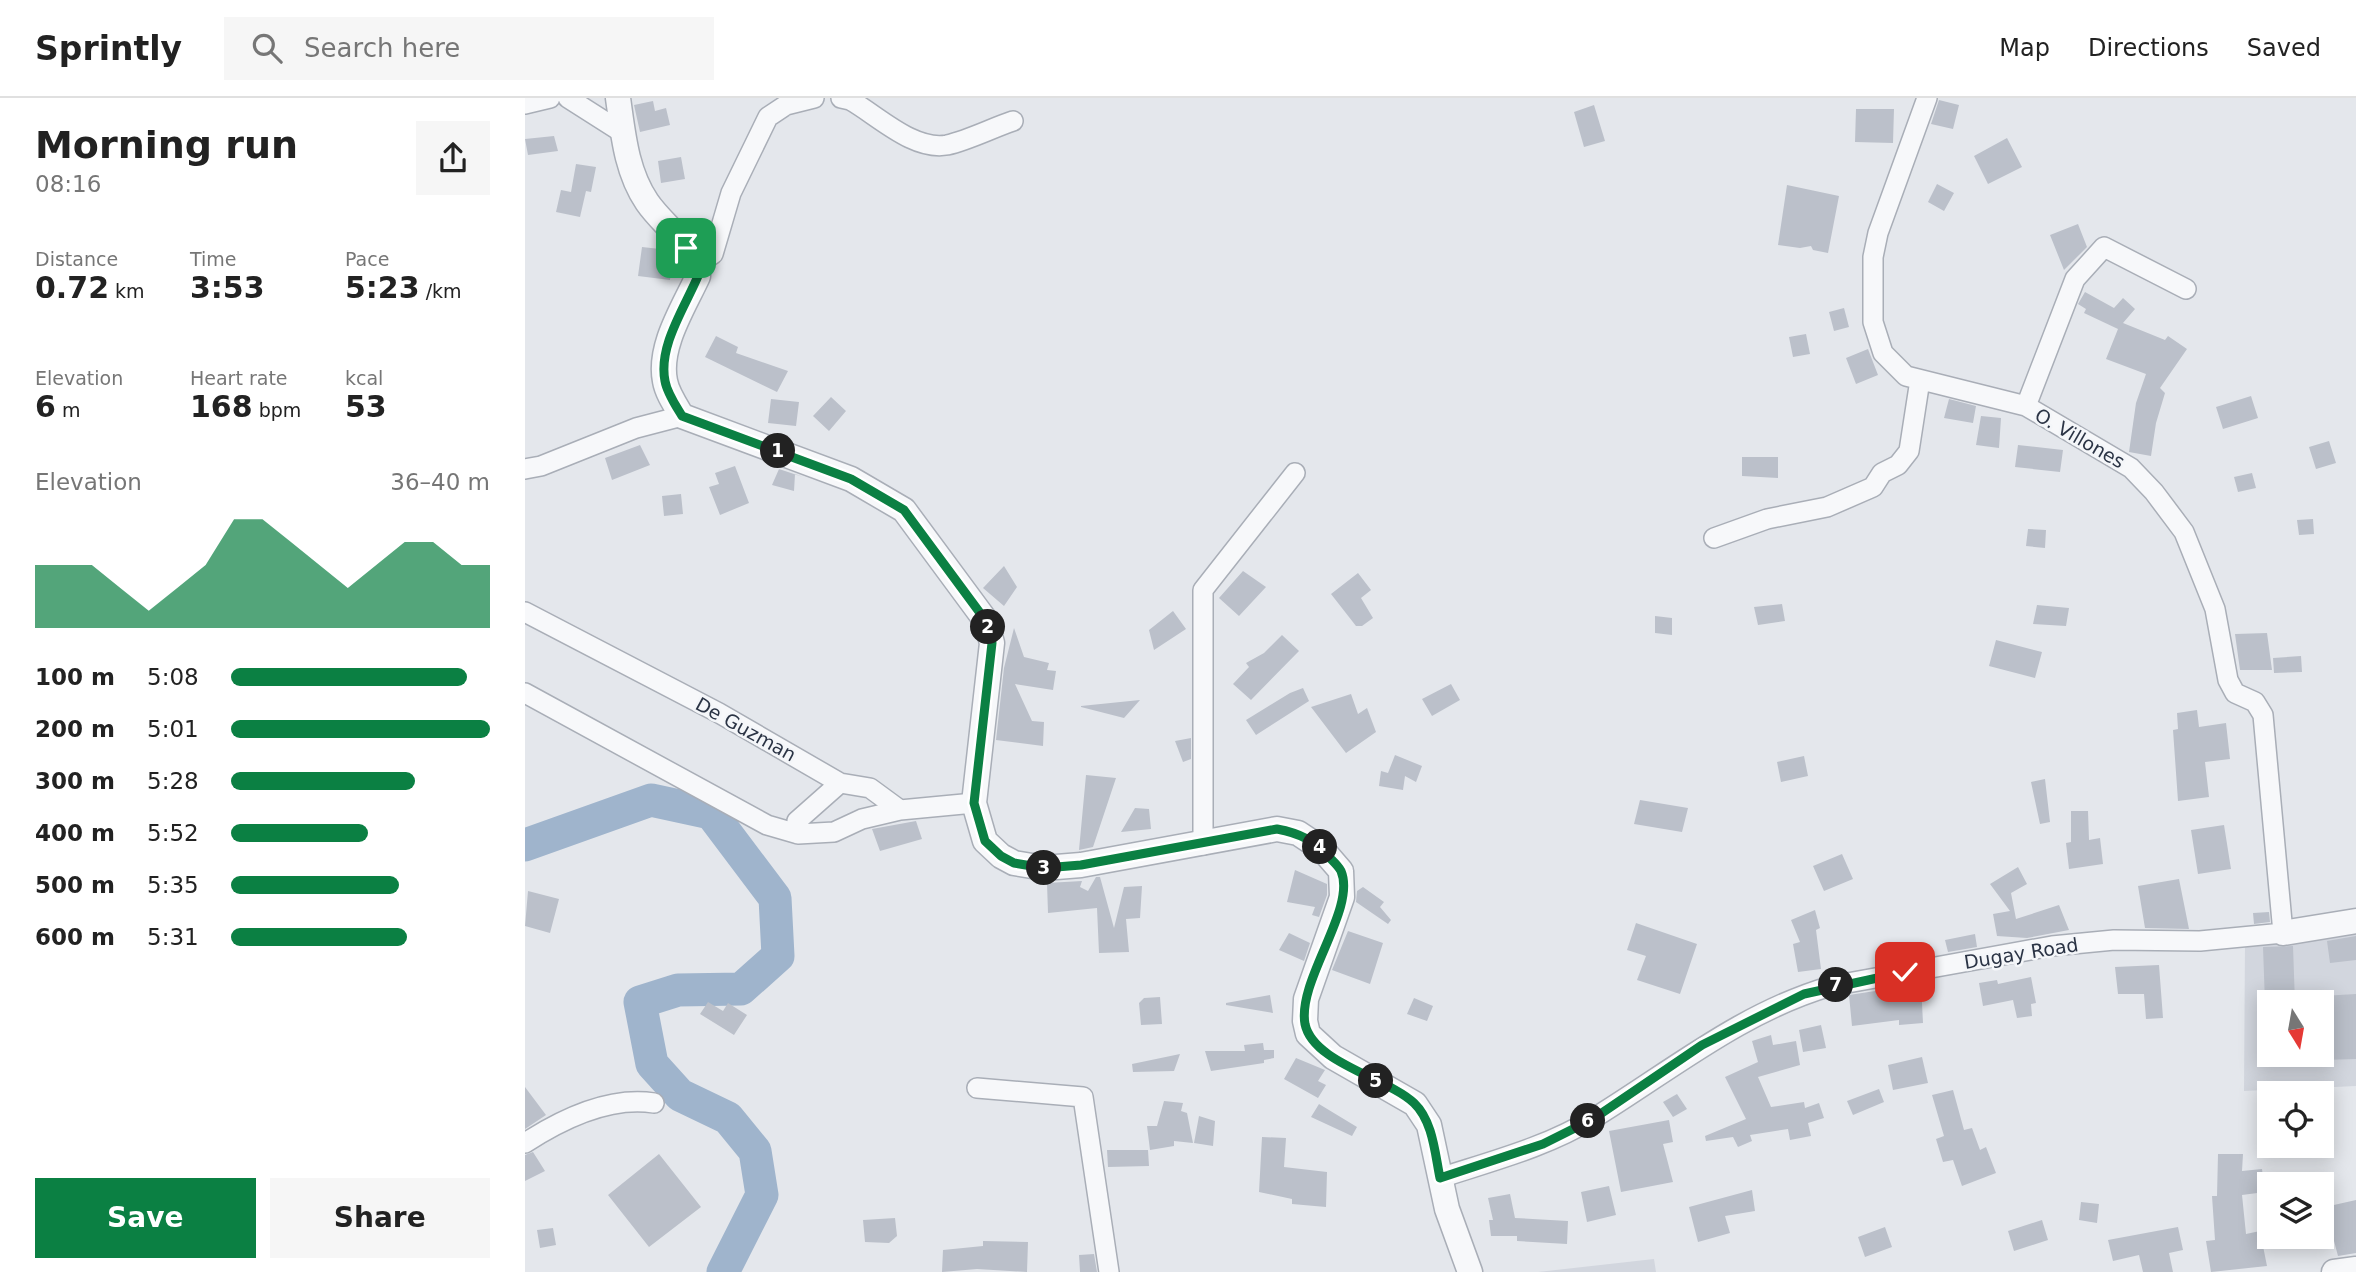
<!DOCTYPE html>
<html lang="en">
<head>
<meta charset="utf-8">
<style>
  :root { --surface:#fff; --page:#f6f6f6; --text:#222; --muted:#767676; --line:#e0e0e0; --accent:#0b8043 }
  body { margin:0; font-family:"DejaVu Sans",sans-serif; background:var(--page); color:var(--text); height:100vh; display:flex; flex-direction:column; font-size:26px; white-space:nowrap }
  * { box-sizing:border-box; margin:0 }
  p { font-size:23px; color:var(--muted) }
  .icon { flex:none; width:38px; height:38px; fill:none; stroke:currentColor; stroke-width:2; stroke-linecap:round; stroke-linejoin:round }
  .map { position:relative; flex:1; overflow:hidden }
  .side { display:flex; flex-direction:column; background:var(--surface); width:525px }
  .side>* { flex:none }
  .needle { width:46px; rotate:169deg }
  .fabs { position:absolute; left:1732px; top:892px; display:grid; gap:14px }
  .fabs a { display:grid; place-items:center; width:77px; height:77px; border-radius:0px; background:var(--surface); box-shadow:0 4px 18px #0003; font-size:35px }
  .pin { position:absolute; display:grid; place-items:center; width:60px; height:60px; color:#fff; margin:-30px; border-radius:14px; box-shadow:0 4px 10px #0006 }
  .km { position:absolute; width:35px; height:35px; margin:-18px; border-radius:50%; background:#222; color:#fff; font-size:19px; line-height:35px; text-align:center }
  .round { display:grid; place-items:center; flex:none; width:74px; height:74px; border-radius:0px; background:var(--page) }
  .overview { display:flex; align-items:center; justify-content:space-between; height:119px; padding:0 35px }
  h1 { font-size:38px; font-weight:700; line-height:52px }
  .stats { display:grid; grid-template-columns:repeat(3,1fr); gap:10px; height:119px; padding:7px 35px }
  .stats div { display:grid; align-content:center }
  .stats b { font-size:30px; font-weight:700 }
  .stats small { font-size:19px; font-weight:400 }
  .stats p { font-size:19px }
  .chart { height:196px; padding:14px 35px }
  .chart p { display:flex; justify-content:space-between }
  .chart svg { width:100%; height:126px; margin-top:7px; fill:var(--accent); opacity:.7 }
  .cta { display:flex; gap:14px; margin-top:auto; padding:14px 35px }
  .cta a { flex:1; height:80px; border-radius:0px; background:var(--accent); color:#fff; font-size:28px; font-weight:700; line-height:80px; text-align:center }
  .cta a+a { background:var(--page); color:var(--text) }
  ul { padding:0 35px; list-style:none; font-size:23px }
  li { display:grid; grid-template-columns:112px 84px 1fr; align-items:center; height:52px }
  li i { height:18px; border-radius:9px; background:var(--accent) }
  header { display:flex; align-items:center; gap:42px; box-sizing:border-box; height:98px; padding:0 35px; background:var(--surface); border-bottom:2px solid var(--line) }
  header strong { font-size:33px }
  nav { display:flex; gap:38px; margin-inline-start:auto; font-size:24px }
  .search { width:490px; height:63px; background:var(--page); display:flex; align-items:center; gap:18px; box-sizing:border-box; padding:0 24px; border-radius:0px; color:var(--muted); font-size:26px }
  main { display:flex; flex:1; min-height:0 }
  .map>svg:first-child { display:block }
  .built { fill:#d2d6de; fill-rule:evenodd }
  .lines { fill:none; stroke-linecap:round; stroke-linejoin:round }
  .river { stroke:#9fb4cc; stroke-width:33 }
  .building { fill:#bbc0ca }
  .minor-casing { stroke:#a9aeb7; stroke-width:22 }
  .tertiary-casing { stroke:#a9aeb7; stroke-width:27 }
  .minor { stroke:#f7f8fa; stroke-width:19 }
  .tertiary { stroke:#f7f8fa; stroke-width:24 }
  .route-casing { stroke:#fff; stroke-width:14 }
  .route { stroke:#0b8043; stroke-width:9 }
  .labels { text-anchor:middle; stroke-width:5; stroke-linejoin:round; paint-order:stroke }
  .street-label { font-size:19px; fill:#2b3445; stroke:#f4f6f9 }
</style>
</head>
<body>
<header>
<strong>Sprintly</strong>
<div class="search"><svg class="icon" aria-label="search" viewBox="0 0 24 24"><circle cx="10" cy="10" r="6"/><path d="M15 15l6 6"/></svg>Search here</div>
<nav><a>Map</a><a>Directions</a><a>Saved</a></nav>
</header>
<main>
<section class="side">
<div class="overview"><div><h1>Morning run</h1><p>08:16</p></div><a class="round"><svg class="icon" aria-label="share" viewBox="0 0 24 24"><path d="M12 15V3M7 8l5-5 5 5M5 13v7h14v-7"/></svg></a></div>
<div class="stats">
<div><p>Distance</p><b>0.72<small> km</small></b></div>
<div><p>Time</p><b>3:53</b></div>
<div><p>Pace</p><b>5:23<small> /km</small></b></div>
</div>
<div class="stats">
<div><p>Elevation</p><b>6<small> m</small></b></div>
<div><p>Heart rate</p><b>168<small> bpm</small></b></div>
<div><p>kcal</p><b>53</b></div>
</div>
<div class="chart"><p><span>Elevation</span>36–40 m</p>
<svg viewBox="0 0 160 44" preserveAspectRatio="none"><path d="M0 44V22L10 22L20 22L30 30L40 38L50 30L60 22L70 6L80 6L90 14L100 22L110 30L120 22L130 14L140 14L150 22L160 22V44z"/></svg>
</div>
<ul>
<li><b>100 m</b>5:08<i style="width:91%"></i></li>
<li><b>200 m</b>5:01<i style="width:100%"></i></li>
<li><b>300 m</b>5:28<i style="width:71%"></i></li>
<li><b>400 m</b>5:52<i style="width:53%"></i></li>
<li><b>500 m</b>5:35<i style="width:65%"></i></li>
<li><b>600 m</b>5:31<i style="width:68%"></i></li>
</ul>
<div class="cta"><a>Save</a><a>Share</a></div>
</section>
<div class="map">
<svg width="1831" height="1174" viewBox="0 0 1831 1174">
  <rect width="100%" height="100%" fill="#e4e7ec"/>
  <path class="built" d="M1831,829V988L1719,993L1720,845ZM1745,905H1797V957H1745Z
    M1129,1161L1131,1174H1013Z"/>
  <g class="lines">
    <path class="river" d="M0,747L126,702L186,715L250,800L253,858L216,891L153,892L115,904L127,966L155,997L203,1020L230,1053L237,1097L198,1174"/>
  </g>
  <path class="building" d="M1414,2L1434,7L1428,31L1406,26Z
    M128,3L130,13L141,10L145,27L115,34L109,7Z
    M1069,7L1080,43L1059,49L1049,14Z
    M1331,11H1369L1368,45L1330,44Z
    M29,38L33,53L3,57L0,41Z
    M1482,40L1497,69L1463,86L1449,58Z
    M156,59L160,81L136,85L133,63Z
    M51,66L71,69L66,94L61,93L55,119L31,114L36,92L46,94Z
    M1412,86L1429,95L1419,113L1403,104Z
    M1262,87L1314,98L1303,155L1288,152L1286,148L1275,150L1253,147Z
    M1553,126L1562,149L1539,172L1525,137Z
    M117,149L144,152L148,156L145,182L113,178Z
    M1560,194L1589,210L1598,200L1610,211L1598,225L1640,242L1643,238L1662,251L1635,290L1640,295L1631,325L1626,358L1604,354L1611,305L1621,276L1581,261L1593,231L1559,215L1561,211L1553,206Z
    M1319,210L1324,229L1309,233L1304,214Z
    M1281,236L1285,256L1268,259L1264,239Z
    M191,238L213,249L211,255L263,273L252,294L180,259Z
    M1343,251L1353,277L1331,286L1321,260Z
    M1726,298L1733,320L1698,331L1691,309Z
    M306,299L321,313L304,333L288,318Z
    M246,301L274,304L271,328L243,325Z
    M1424,301L1451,308L1448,325L1419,320Z
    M1456,318L1476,320L1474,350L1451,347Z
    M1804,343L1811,365L1791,371L1784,349Z
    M115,347L125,367L87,382L80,360Z
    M1493,347L1538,352L1535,374L1490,369Z
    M1217,359H1253V380L1217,378Z
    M210,368L224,405L195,417L184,389L194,386L190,375Z
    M248,369L278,379L270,376L269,393L247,387L254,371Z
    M1727,375L1731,390L1713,394L1709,379Z
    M156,396L158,416L139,418L137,398Z
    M1788,421L1789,436L1774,437L1772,422Z
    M1503,431L1521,432L1520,450L1501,448Z
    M479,468L492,489L479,508L458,490Z
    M718,473L741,489L714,518L694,500Z
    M833,475L846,492L836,500L848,520L837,528H831L806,496Z
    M1257,506L1260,523L1233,527L1229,509Z
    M1512,507L1544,510L1541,528L1508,526Z
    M648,513L661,531L629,552L624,532Z
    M1130,518L1147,520V537L1130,535Z
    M489,530L499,559L524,565L522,572L531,573L528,592L490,586L507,623L519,624L518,648L471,642L479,570Z
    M1742,535L1747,572H1715L1710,536Z
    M757,537L774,553L726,602L708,586L724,569L721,565L739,555Z
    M1471,542L1517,554L1510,580L1464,568Z
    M1776,558L1777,574L1749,575L1748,560Z
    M926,586L935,602L907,618L897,601Z
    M778,590L784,603L731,637L721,622L765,595Z
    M826,596L833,616L842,610L851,634L821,655L786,609Z
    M615,602L599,620L556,609V608Z
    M1672,612L1674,629L1701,625L1705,661L1680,664L1684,699L1653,703L1648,632L1653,631L1652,615Z
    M666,640V661L658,664L650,643Z
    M870,657L897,668L891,684L880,678L878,692L854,688L856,673L863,675Z
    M1279,658L1283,678L1256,684L1252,664Z
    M561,677L591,680L568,749L554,752Z
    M1520,681L1525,724L1515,726L1506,684Z
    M1115,702L1163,710L1157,734L1109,726Z
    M610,710L624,711L626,731L596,734Z
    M1546,713H1563L1564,742L1575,740L1578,766L1544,771L1541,745L1546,744Z
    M391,723L397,741L355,753L347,731Z
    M1699,727L1706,771L1673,776L1666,732Z
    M1317,756L1328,781L1299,793L1288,768Z
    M1493,769L1502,786L1486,795L1491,821L1534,807L1544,832L1502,840L1472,838L1468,816L1485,813L1465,786Z
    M770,772L802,786V797L794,819L787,817L790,809L762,804Z
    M571,779H575L589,830L599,789L617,788L615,820L601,821L604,854L574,855L572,810L523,815L522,785L557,783L555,789L563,793Z
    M1654,781L1664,831L1620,830L1613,788Z
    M838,789L859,804L855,809L866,822L863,826L831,804L832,793Z
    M3,793L34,801L25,835L0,828Z
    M1290,812L1295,830L1291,832L1296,871L1273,874L1268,846L1275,844L1266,822Z
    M1744,814L1745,824L1729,826L1728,815Z
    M1111,825L1172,846L1155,896L1112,882L1121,858L1102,852Z
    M823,833L858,845L845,886L807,872Z
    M764,835L785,845L779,863L754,852Z
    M1450,836L1452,849L1423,854L1420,842Z
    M1831,838V862L1805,865L1802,843Z
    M1768,848L1770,905H1740L1738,849Z
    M1634,867L1638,920L1621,921L1619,896H1593L1590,869Z
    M1506,879L1511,905L1506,906L1507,918L1492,920L1488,902L1458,908L1454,885L1472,882L1473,886Z
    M1396,886L1398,925L1374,927V922L1327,928L1324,897Z
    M1831,896V961L1797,962V898Z
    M745,897L748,915L701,907V905Z
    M635,899L637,926L616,927L614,905L619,900Z
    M889,900L908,908L902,923L882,916Z
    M183,904L198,913L203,905L222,917L209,937L175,916Z
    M1296,927L1301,950L1278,954L1274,932Z
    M1246,937L1248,947L1271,943L1275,967L1233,979L1246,1009L1279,1004L1280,1010L1294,1005L1299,1020L1283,1025L1286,1038L1265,1042L1263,1031L1225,1037L1227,1043L1213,1049L1208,1039L1181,1043L1180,1038L1221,1021L1200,979L1233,964L1227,943Z
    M738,945L739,952H749V960L739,962V965L686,973L680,953H720L719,947Z
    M655,956L649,973L608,974L607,966Z
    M1397,959L1403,985L1368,992L1363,967Z
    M771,960L800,972L793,983L801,987L793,1000L759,981Z
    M0,989L21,1017L0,1031Z
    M1354,991L1359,1004L1328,1017L1322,1003Z
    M1428,992L1439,1032L1447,1030L1455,1052L1461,1049L1471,1075L1437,1088L1428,1062L1418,1064L1411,1041L1419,1038L1407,997Z
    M1152,996L1162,1011L1148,1019L1138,1004Z
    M639,1003L658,1005L656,1013L662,1015L668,1045L649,1043V1048L625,1052L622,1028H632Z
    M794,1006L832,1029L827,1038L786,1019Z
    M674,1018L690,1023L688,1048L669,1045Z
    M1144,1022L1148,1044L1138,1046L1148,1084L1096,1094L1084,1033Z
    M737,1039L761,1040L759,1069L802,1074L801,1109L767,1106V1101L734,1094Z
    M582,1052H623L624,1068L583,1069Z
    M8,1054L20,1073L0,1083V1057Z
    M134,1056L176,1109L124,1149L83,1097Z
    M1693,1056H1718L1717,1073L1737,1071L1740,1094L1717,1097L1721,1136L1735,1133L1742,1168L1686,1174L1681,1143L1690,1142L1687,1098H1692Z
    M1084,1088L1091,1117L1062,1124L1056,1094Z
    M1227,1092L1230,1113L1200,1118L1205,1135L1173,1144L1164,1109Z
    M985,1096L990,1120L1043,1123L1042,1146L992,1143V1138H966L964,1122H968L963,1100Z
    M1831,1102V1155L1813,1158L1800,1109Z
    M1556,1104L1574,1106L1572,1125L1554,1122Z
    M370,1120L372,1138L364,1145L340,1144L338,1122Z
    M1517,1122L1523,1142L1489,1153L1483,1133Z
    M1360,1129L1367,1149L1340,1159L1333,1139Z
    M1653,1129L1658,1152L1644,1155L1648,1174H1618L1614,1157L1588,1163L1583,1142Z
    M28,1130L31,1147L15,1150L12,1132Z
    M458,1143L503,1144L502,1174L452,1171L417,1174L418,1152L458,1148Z
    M569,1156L572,1174H555L554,1157Z"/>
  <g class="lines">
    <defs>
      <path id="minor" d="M43,0L98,35
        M316,0L325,2C352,17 388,53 422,47C444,42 467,30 488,23
        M0,6L25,0
        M172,167L188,156L206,95L243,19L261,7L289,0
        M1501,308L1550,181L1579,149L1661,191
        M0,371L16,368L111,330L157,318
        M1189,440L1242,421L1302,409L1348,389L1357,375L1373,367L1384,353L1395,282
        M0,514L194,615L315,685L345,690L375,712L449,705
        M0,595L242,727L273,736L309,734L337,721L375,712
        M273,736L272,723L315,685
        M678,747V492L770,375
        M452,990L558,999L584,1174
        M0,1045C37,1021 84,998 129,1005
        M915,1080C967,1063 1022,1049 1069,1020C1147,972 1217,914 1306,888L1527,848L1589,842L1675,843L1758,835L1738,617L1730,604L1710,595L1703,582L1690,511L1659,434L1629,394L1606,370L1501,308L1381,278L1358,255L1348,224V159L1353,135L1402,0"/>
      <path id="tertiary" d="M93,0C98,35 101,73 122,104C139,129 169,146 173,178C159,209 133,248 140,283C142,295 151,308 157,318L326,381L379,412L461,523L467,545L449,705L460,743L476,758L489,765L519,770L556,767L752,731L773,735L797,751L816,773L817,799L781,901L780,923L783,936L808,959L890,1006L904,1027L922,1111L945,1174
        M1758,835L1831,823
        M1809,1174L1831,1171"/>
    </defs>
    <use href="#minor" class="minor-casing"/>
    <use href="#tertiary" class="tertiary-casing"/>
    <use href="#minor" class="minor"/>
    <use href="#tertiary" class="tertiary"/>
  </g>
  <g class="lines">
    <defs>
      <path id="route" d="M161,150L172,167L173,178C160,209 133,248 140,283C142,295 151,308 157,318L326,381L379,412L461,523L467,545L449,705L460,743L476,758L489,765L519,770L556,767L752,731C774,735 791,743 806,761C809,764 814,769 816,773C832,811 772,882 780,926C788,965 863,980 889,1005C908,1023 910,1056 915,1080L1018,1046L1068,1021L1177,947L1279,896L1380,874"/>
    </defs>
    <use href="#route" class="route-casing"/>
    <use href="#route" class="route"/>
  </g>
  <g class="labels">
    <g class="street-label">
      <text transform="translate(1555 340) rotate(30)" y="7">O. Villones</text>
      <text transform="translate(221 631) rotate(29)" y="7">De Guzman</text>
      <text transform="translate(1496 855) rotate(-9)" y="7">Dugay Road</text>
    </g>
  </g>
</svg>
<div class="fabs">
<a><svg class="needle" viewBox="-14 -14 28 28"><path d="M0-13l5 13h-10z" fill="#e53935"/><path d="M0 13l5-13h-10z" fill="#767676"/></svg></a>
<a><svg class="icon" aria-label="locate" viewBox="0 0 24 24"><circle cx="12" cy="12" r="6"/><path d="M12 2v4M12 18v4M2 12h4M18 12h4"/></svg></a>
<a><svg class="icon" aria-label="layers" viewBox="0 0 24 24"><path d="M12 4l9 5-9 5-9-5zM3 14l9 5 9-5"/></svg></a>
</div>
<div class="pin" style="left:161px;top:150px;background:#1e9e55"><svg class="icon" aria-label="arrive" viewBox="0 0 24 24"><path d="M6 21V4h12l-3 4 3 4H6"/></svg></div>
<div class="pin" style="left:1380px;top:874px;background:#d93025"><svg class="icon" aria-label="check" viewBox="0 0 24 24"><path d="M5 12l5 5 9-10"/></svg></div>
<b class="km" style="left:253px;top:353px">1</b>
<b class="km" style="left:463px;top:529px">2</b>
<b class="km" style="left:519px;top:770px">3</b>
<b class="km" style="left:795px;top:749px">4</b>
<b class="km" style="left:851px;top:983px">5</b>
<b class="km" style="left:1063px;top:1023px">6</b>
<b class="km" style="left:1311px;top:887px">7</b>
</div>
</main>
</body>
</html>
